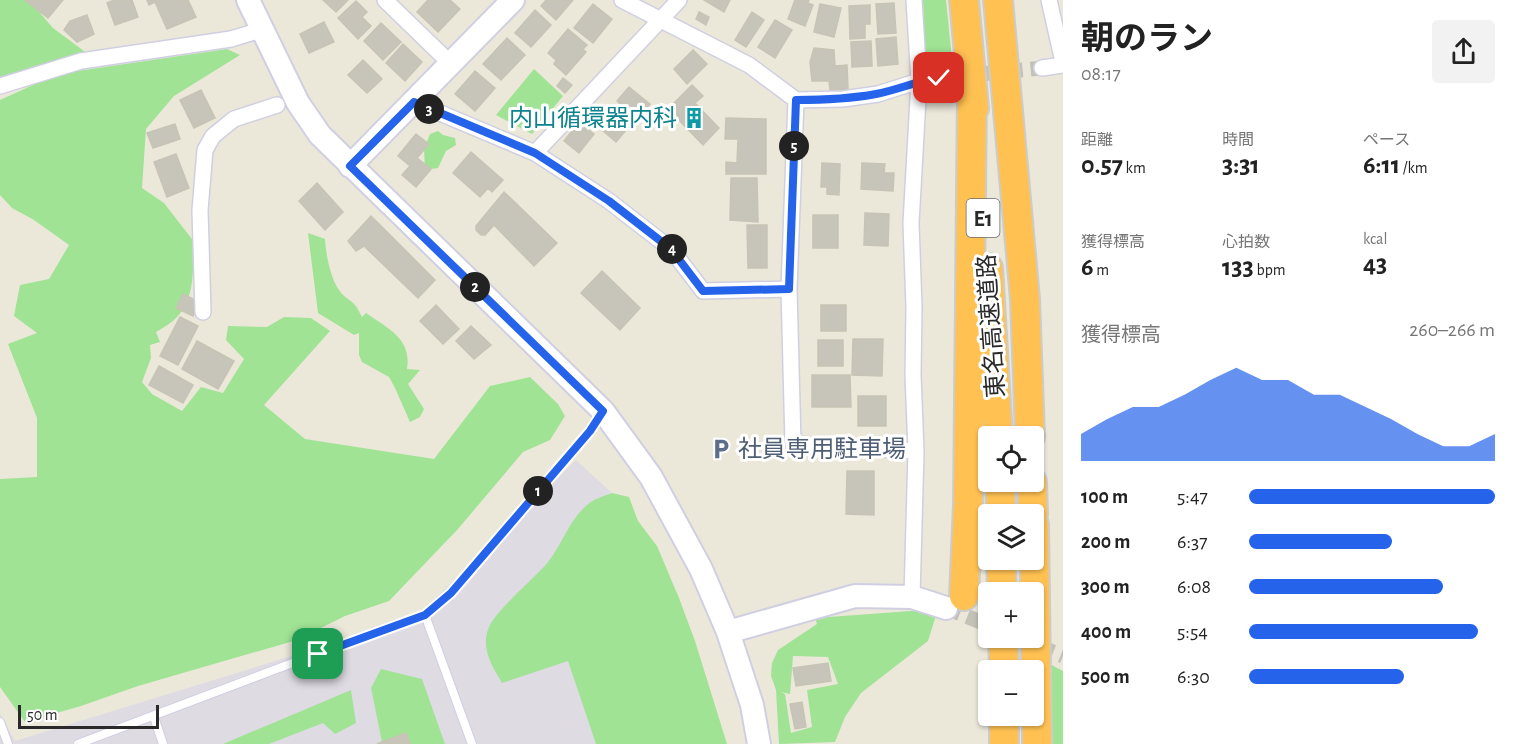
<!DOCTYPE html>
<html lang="ja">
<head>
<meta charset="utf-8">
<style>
  :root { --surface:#fff; --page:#f2f2f2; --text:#222; --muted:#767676; --accent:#2563eb }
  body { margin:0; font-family:"Alegreya Sans","Noto Sans JP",sans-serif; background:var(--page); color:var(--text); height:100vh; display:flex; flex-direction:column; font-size:22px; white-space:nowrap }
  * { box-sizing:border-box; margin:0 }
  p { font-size:20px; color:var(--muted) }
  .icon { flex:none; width:33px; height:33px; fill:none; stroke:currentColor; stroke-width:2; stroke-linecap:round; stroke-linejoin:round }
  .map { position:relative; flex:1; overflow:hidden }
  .panel { display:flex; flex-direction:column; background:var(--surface); width:450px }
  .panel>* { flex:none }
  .buttons { position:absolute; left:978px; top:426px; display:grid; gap:12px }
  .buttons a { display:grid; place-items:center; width:66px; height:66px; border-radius:6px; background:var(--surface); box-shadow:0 2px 4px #0004; font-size:30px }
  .scale { position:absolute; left:18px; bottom:15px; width:141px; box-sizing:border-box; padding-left:6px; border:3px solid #292929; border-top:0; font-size:16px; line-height:21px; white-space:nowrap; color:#292929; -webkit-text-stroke:4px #fff; paint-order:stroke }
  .pin { position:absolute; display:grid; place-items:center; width:51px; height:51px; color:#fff; margin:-26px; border-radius:12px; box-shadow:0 3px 9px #0006 }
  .km { position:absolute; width:30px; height:30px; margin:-15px; border-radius:50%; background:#222; color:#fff; font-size:16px; line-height:30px; text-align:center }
  .round { display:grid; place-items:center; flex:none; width:63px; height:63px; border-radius:6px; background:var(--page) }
  .headline { display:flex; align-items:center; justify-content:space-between; height:102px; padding:0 18px }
  h1 { font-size:33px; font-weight:700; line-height:45px }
  .figures { display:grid; grid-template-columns:repeat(3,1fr); gap:9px; height:102px; padding:6px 18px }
  .figures div { display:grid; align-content:center }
  .figures b { font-size:26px; font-weight:700 }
  .figures small { font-size:16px; font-weight:400 }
  .figures p { font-size:16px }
  .chart { height:168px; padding:12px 18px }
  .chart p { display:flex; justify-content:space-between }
  .chart svg { width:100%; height:108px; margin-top:6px; fill:var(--accent); opacity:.7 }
  ul { padding:0 18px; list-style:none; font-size:20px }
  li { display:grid; grid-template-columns:96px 72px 1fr; align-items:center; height:45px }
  li i { height:15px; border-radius:8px; background:var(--accent) }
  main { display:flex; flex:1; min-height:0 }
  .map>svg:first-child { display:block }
  .industrial { fill:#dfdbe3 }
  .green { fill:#a0e395; fill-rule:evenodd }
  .building { fill:#c7c4ba; stroke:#c7c4b4; stroke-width:1.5 }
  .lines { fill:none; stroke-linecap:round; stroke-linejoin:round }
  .street-tunnel { stroke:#c4c2b7; stroke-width:15; stroke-dasharray:15 8; stroke-linecap:butt }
  .lane-casing { stroke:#d0cfe2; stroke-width:10 }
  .street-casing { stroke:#d0cfe2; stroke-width:18 }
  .secondary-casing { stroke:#d0cfe2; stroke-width:26 }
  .highway-casing { stroke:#ccc; stroke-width:32 }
  .lane { stroke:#fff; stroke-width:8 }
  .street { stroke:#fff; stroke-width:15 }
  .secondary { stroke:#fff; stroke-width:22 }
  .highway { stroke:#ffc152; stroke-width:28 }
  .route-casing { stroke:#fff; stroke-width:12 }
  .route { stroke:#2563eb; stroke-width:8 }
  .labels { text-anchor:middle; stroke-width:6; stroke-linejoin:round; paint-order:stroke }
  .shield { fill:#fff; stroke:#696969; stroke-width:1.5 }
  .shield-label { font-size:22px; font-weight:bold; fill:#292929 }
  .culture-label { font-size:24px; fill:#0d838f; stroke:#fff; text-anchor:end }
  .street-label { font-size:24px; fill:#292929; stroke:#fff }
  .service-label { font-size:24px; fill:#4e5e75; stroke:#fff; text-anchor:start }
</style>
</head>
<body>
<main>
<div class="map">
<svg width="1063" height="744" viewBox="0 0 1063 744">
  <rect width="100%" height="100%" fill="#ebe8da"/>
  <path class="industrial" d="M576,460L612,493L722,744H0V713L15,741L415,618Z"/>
  <path class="green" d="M0,0H29L53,28L92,57L48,64L0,77Z
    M923,0H946L953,69L926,72Z
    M227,49L240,55L174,96L146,129L142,188L164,203L195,243C191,284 197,311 156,332L160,342L150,345L151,358L142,382L152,394L182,411L201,387L223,393L244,359L226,340L228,326L267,327L284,317L311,318L330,331L264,405L305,439L434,459L490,386L530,377L558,404L565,416L550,440L523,452L458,529L389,601L345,616L297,640L138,686L81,706L25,722L0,687V479L37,477V418L8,344L37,333L14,316L20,285L49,279L69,245L34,220L12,208L0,195V100L57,74Z
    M534,69L563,96L532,134L496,115Z
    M438,131L443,135L455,138L456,145L446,151L438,168L425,170L424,149L430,134Z
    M308,233L325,239C326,256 331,283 343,295C355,305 354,301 362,317L366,313C387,328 412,338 407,369L420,370L408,384L424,409L420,417L410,422L395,388L389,377L362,362L359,355V333L354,335L318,313Z
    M612,493L629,497L638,521L657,546L679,598L695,641L727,744H596L568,661L502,683C492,666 480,648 489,627C496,610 534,579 548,562C563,543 569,520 587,505C593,499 604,496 612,493Z
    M938,609L928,641L861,693L845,717L835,742L779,744L776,690L771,676L772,663L778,650L817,624L815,618ZM793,656L828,657L838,684L807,690L812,727L791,733L785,694L781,692L790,694Z
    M1046,662L1063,671V744H1047Z
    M381,669L422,679L445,744H410L405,733L382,742L371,688Z
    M351,690L356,723L335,734L323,723L269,744H223Z"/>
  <path class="building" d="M25,0H63L48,18Z
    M114,0H132L138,17L115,25L107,3Z
    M147,0H188L196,17L167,29L155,2L149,5Z
    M323,0H348L336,12Z
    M428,0H450L460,9L438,32L417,12Z
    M546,0H573L556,20L541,6Z
    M704,0H730L724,12Z
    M795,0H809L808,3L813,5L805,26L788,19Z
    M356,1L367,12L362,17L371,26L358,39L338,18Z
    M894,3L896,33L878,34L876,4Z
    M593,4L612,19L593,43L574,28Z
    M820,4L841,8L834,37L814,32Z
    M870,5V24H865V38L850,39L849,6Z
    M535,10L551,25L531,47L515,33Z
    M699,12L709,17L706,25L696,19Z
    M752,12L764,20L746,47L735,40Z
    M87,15L94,34L77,42L64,30L70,21Z
    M775,20L792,30L775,58L758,47Z
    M324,22L334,42L309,53L300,34Z
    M381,23L401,42L383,60L364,41Z
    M568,29L587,45L583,49L586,52L566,75L554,64L556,60L548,53Z
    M896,37L898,64L878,66L876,39Z
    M507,38L525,55L501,80L483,64Z
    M871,41L872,66L852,67L851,42Z
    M403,44L422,62L405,81L386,63Z
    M814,48L834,50L835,66L847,65L848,89L830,90L829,81H812L810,62Z
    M693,50L707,64L687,84L674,69Z
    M363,60L382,79L367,93L348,75Z
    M475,71L495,88L475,111L455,94Z
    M563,78L572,85L565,93L557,86Z
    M692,85L703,96L695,103L719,128L703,145L668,109Z
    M629,87L650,104L637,119L617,101Z
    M201,90L215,118L194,128L180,100Z
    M612,105L632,123L616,142L595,124Z
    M726,118L766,119V174H726V162L737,163L738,139H725Z
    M579,122L594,134L579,153L564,141Z
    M175,124L180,139L153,148L147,133Z
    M416,134L429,144L417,158L431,169L416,187L402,175L410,166L398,156Z
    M471,152L503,180L492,192L488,188L480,197L453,173Z
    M176,154L189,188L167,197L154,162Z
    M822,163L840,164L839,195L827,194V187H821Z
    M862,163L885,164L884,173H894L893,191L861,189Z
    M731,178H757L758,222L730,220Z
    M317,183L343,212L325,230L299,201Z
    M504,192L557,243L534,266L494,225L485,235H481L476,230V226Z
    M865,213L889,214L888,246L864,245Z
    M813,215H838V248H813Z
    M371,216L435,280L418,298L364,246L356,251L348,241Z
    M747,225H767V268H748Z
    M602,271L640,308L620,330L581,293Z
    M183,294L199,302L193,316L176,308Z
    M436,305L459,329L443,344L420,321Z
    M821,305H846V331H821Z
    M180,317L198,326L178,365L160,356Z
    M471,326L491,345L474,359L456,341Z
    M853,339H883L882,376L852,375Z
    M818,340H843V366H818Z
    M197,341L234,361L218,389L182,369Z
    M159,366L193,385L183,403L149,385Z
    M812,375H850L851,407H812Z
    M858,396H886V426H858Z
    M847,471H874V515L846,514Z
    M828,663L831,681L796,686L793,668Z
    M802,702L806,727L795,729L790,704Z
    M406,733L410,744H377L382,742Z"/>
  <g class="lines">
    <path class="street-tunnel" d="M939,78L1042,68
      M946,608L988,625
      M1018,638L1063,656"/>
    <defs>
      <path id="lane" d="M425,615L472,744
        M154,717L163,744
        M0,722L8,744
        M78,744L388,627L425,615L451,593L590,431L601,414"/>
      <path id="street" d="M385,0L451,64
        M622,0L749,65L796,100L843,99L878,94L919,81L939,78
        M1049,0L1063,62
        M1042,68L1063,65
        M0,86L81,61L231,39L261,30
        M796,100L789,289L793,444L916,451
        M414,102L535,153L609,201L671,249L703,291L789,289
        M535,153L679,0
        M203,312L200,210L205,150L213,136L234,119L277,105
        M912,597L916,451L913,375L914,307L911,223L919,81L914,0"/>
      <path id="secondary" d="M248,0L298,103L320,135L603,411L651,477L701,569L728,632L752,705L759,744
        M350,166L513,0
        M728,632L855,596L912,597L946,608"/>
      <path id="highway" d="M964,0L974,108
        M998,0L1025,299L1030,436
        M988,268L998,436
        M1000,482L1001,514
        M1032,482L1033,514
        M1034,525L1037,744
        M1001,560L1002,592
        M964,596L968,504L972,91
        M1003,638L1004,670
        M1004,744V716"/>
    </defs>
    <use href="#lane" class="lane-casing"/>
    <use href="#street" class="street-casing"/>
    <use href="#secondary" class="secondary-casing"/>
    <use href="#highway" class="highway-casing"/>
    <use href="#lane" class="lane"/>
    <use href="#street" class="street"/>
    <use href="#secondary" class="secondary"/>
    <use href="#highway" class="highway"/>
  </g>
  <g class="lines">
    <defs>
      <path id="route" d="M318,654L425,615L451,593L590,431L603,411L350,166L414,102L535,153L609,201L671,249L703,291L789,289L796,100C823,100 849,99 876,94C898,90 916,81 939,78"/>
    </defs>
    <use href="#route" class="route-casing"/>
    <use href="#route" class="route"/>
  </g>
  <defs>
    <symbol id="building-bare" viewBox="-9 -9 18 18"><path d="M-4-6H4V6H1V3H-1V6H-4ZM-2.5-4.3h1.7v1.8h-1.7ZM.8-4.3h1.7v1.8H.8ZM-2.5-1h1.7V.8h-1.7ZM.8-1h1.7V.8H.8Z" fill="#0f9aa8" stroke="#fff" stroke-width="2.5" paint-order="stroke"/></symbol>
    <symbol id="parking-bare" viewBox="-9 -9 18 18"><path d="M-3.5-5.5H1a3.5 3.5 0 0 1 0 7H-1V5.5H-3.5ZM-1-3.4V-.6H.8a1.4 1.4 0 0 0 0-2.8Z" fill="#5c6f8a" stroke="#fff" stroke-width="2.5" paint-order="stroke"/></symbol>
  </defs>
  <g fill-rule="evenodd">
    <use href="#building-bare" x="679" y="103" width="30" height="30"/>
    <use href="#parking-bare" x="706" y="434" width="30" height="30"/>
  </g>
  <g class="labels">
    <rect class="shield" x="966.5" y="199" width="33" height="38" rx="4.5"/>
    <g class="shield-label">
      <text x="983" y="226">E1</text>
    </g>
    <g class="culture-label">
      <text x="677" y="126">内山循環器内科</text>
    </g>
    <g class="street-label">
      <text transform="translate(991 326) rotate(-94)" y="8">東名高速道路</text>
    </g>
    <g class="service-label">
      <text x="738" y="457">社員専用駐車場</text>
    </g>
  </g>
</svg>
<div class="buttons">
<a><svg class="icon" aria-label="locate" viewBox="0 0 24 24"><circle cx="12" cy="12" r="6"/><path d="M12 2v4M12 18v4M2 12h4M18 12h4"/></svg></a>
<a><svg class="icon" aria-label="layers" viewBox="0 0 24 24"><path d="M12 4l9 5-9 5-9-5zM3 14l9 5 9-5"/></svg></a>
<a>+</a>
<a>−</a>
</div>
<div class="scale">50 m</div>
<div class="pin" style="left:318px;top:654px;background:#1e9e55"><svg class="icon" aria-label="arrive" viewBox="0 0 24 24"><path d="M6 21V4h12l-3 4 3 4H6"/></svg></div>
<div class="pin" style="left:939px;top:78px;background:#d93025"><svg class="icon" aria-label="check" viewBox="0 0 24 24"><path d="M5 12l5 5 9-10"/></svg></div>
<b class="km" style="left:538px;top:491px">1</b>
<b class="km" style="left:475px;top:287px">2</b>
<b class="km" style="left:429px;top:109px">3</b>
<b class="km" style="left:672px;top:249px">4</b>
<b class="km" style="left:794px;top:146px">5</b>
</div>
<section class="panel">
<div class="headline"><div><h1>朝のラン</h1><p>08:17</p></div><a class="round"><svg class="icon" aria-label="share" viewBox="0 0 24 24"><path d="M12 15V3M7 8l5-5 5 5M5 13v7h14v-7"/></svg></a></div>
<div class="figures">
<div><p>距離</p><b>0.57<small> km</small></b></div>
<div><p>時間</p><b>3:31</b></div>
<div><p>ペース</p><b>6:11<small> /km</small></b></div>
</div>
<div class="figures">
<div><p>獲得標高</p><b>6<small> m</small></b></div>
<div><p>心拍数</p><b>133<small> bpm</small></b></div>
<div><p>kcal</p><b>43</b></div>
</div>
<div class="chart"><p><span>獲得標高</span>260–266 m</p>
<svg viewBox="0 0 160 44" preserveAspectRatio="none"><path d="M0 44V33L10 27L20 22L30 22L40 17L50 11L60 6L70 11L80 11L90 17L100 17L110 22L120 27L130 33L140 38L150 38L160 33V44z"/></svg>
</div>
<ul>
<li><b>100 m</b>5:47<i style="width:100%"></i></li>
<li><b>200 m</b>6:37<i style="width:58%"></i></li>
<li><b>300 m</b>6:08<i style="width:79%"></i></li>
<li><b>400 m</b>5:54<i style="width:93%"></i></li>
<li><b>500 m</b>6:30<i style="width:63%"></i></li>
</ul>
</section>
</main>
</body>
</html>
